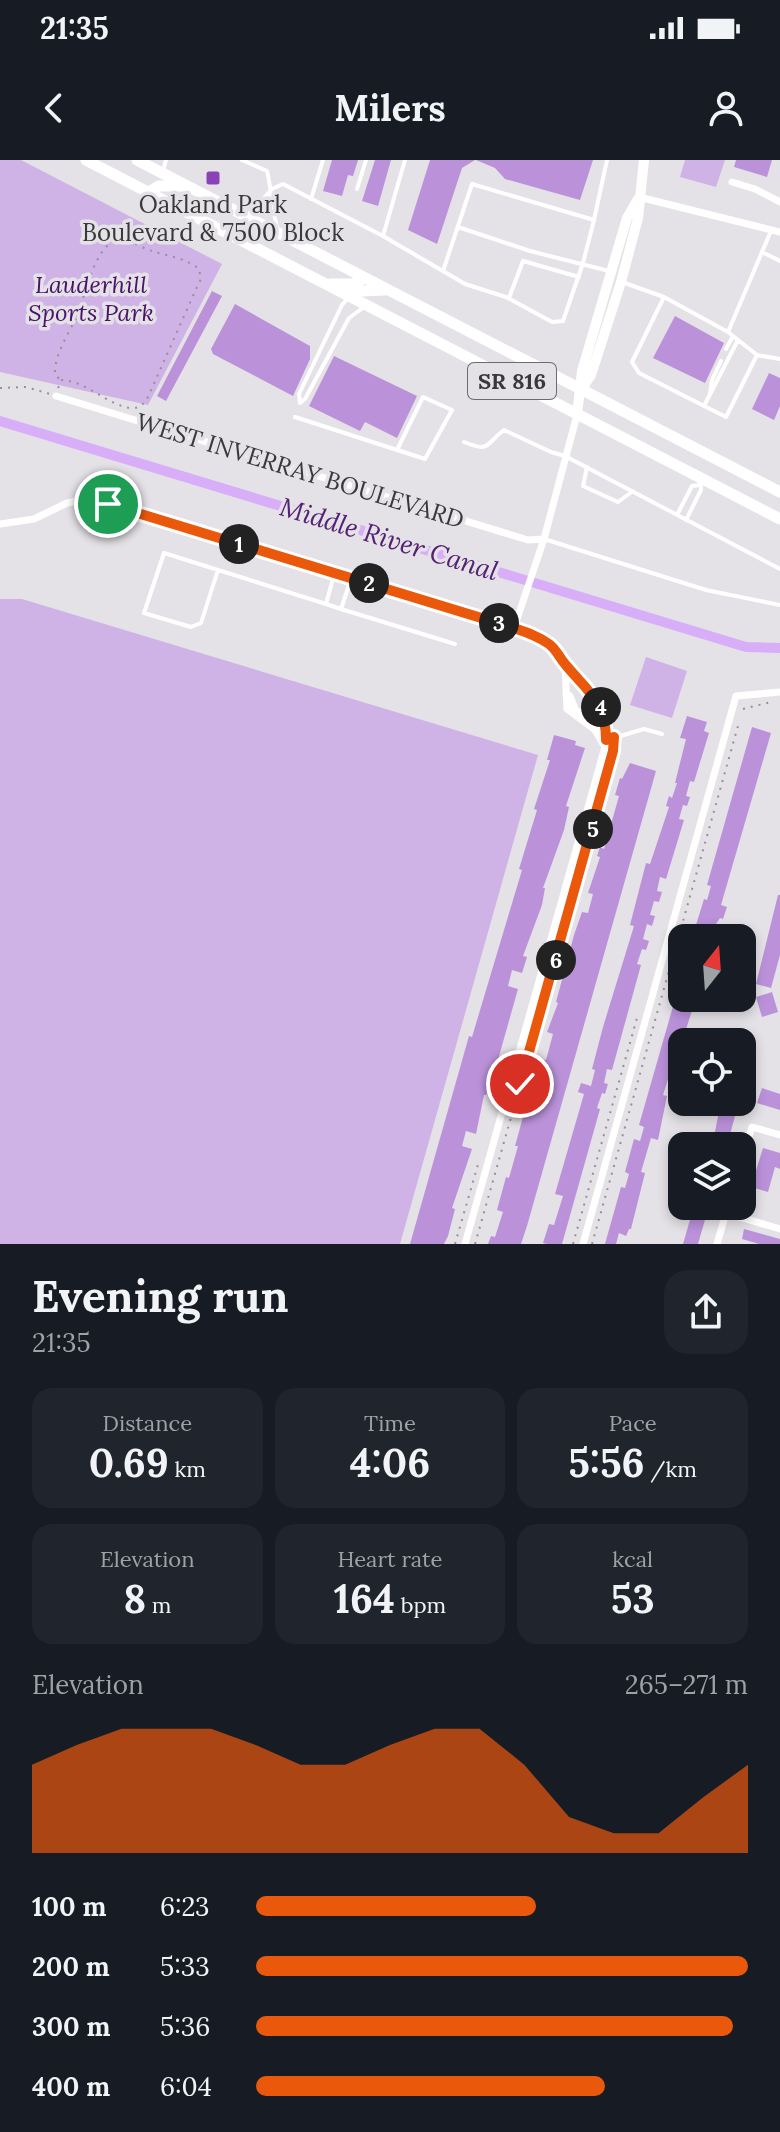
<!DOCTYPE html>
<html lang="en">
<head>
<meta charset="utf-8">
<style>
  :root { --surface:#171b24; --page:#20242c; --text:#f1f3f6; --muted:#9ea1a6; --accent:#ea580c }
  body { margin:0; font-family:Lora,serif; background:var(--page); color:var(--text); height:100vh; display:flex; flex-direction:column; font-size:30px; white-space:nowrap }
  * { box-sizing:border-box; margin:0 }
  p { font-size:26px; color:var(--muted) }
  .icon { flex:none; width:44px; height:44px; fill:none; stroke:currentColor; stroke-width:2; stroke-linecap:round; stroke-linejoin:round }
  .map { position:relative; height:1084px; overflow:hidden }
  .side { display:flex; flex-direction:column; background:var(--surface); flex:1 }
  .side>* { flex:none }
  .needle { width:52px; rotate:17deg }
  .fabs { position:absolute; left:668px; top:764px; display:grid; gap:16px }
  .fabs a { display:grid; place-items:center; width:88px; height:88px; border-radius:16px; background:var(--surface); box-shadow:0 4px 12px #0003; font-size:40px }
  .pin { position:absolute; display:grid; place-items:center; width:68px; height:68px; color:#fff; margin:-34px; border:4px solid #fff; border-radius:50%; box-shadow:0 2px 8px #0007 }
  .km { position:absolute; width:40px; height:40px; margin:-20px; border-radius:50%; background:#222; color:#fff; font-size:22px; line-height:40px; text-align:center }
  .round { display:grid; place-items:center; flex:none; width:84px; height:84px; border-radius:24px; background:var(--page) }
  .summary { display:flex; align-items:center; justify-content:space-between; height:136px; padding:0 32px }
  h1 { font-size:44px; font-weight:800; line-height:60px }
  .figures { display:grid; grid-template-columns:repeat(3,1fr); gap:12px; height:136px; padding:8px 32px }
  .figures div { display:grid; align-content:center; border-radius:20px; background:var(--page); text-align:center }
  .figures b { font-size:40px; font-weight:800 }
  .figures small { font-size:22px; font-weight:400 }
  .figures p { font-size:22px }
  .chart { height:224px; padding:16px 32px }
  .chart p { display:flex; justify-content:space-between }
  .chart svg { width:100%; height:144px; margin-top:8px; fill:var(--accent); opacity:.7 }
  ul { padding:0 32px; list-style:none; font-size:26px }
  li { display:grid; grid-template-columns:128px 96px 1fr; align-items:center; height:60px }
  li i { height:20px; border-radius:10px; background:var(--accent) }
  .status { display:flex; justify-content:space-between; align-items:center; height:56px; padding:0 40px; background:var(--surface); direction:ltr }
  .status svg { height:22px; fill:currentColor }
  header { display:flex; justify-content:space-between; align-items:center; height:104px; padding:0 32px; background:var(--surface); font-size:36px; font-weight:800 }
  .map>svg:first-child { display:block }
  .green { fill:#cfb3e6 }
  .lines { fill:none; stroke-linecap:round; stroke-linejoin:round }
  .canal { stroke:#d8aef8; stroke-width:10 }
  .building { fill:#bb92da }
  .path { stroke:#929194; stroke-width:2; stroke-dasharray:2 6; stroke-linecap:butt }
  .lane { stroke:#fff; stroke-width:4 }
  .street { stroke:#fff; stroke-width:7 }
  .secondary { stroke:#fff; stroke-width:10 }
  .primary { stroke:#fff; stroke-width:11 }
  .route-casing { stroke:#fff; stroke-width:16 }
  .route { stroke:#ea580c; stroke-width:10 }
  .poi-dot { fill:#8943b6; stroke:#e4e2e6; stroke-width:3 }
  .labels { text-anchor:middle; stroke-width:7; stroke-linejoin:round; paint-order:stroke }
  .shield { fill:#e4e2e6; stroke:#6c6b6e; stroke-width:2 }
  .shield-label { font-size:22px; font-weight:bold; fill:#39383a }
  .poi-label { font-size:24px; fill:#39383a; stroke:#e4e2e6 }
  .park-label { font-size:24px; font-style:italic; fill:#491368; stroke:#e4e2e6 }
  .street-label { font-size:24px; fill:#39383a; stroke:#e4e2e6 }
  .water-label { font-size:26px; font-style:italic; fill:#552175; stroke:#e4e2e6 }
</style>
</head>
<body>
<div class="status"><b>21:35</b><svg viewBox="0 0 49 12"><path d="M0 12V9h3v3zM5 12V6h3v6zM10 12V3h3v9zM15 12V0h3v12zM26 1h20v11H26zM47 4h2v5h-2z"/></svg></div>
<header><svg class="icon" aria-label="back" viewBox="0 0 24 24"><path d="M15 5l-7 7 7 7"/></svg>Milers<svg class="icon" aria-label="person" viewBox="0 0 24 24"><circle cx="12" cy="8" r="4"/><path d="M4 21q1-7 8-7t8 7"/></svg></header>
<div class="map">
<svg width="780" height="1084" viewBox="0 0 780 1084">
  <rect width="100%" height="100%" fill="#e4e2e6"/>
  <path class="green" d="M0,0H21L222,104L148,245L0,212Z
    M685,0H725L716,27L680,17Z
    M0,439H22L538,595L400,1084H0Z
    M646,497L687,511L672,558L630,545Z"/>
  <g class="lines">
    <path class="canal" d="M0,261L746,487L780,488"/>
  </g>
  <path class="building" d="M332,0H358L353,16L348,15L342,36L323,31Z
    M375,0H391L378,46L362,41Z
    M430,0H475L462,8L437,84L408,70Z
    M476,0H593L580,40L505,19L495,8Z
    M736,0H772L767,17L734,7Z
    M212,131L222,136L166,241L157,236Z
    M235,144L310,186V199L293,236L213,194L211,189Z
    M675,156L724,183L705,223L653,198Z
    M334,196L417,236L397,278L365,262L360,271L309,246Z
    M769,213L780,218V246L774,260L752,249Z
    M687,556L707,562L704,571L709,573L694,622L690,621L686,636L690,637L687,646L683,645L679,659L684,660L666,719L660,717L657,731L662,732L659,742L654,741L650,755L655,756L652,766L647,764L643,779L649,781L646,790L642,789L637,804L641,805L612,910L607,909L604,923L608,924L605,934L602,933L597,948L600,949L562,1084H547L543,1083L549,1064L554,1065L563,1036L555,1034L584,934L578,932L581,923L591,926L595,910L592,909L603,867L634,766L630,765L646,703L650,704L669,647L666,646L669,636L672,638L677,623H675L686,579L680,578Z
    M752,567L771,573L721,745L727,747L723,759L720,758L716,764L712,778H692L704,739L707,740L711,726L707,725Z
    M554,575L576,581L575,585L585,588L566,646L569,647L564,670L543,728H545L542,745L523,796L527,797L522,813L512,810L508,826L518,829L494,914L486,935H484L476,974L466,971L462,986L472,989L452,1048L455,1049L448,1076L444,1084H410L469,876L472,877L516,730L522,710L519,709L537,650L534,649L550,600H547Z
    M630,603L656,611L527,1066L521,1084H488L491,1076L495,1077L503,1052L497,1050L506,1017L509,1018L518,986H515L531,928L537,930L543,911L538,910L541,899L546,900L553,874L547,872L558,843L556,842L574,775L582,752L588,753L593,734L588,733L600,697L597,696L600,687L604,689L619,636L615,635L620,618L622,619Z
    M778,735H780V795L771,828L756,824Z
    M680,822L682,838L695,841L682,882L681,895L677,894L674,907H672L663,935L667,936L658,980L651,978L641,1012L645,1013L631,1069H629L626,1076L619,1073L616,1084H605L621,1027L625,1028L629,1014L625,1012L634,979L640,981L644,967L639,965Z
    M772,832L778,852L762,857L756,837Z
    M762,928L780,934V950L757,943Z
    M719,952L735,956L727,986H712Z
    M763,988L780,993V1009L775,1007L768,1032L751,1027Z
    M694,1046H709L698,1084H683Z
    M744,1069L780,1079V1084H759L742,1079Z"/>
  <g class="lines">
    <path class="path" d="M0,228L26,227L50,234
      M58,228L62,220C89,222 111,248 133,248C141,248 144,243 148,237L197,127L201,119L199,109C186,98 167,96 152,91C142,88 127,78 117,80C94,86 85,137 77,156C69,173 54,195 55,214L61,221
      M743,549L771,542
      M455,1084L479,1001
      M475,1084L598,652L613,590
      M573,1084L637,858
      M592,1084L738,566"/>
    <path class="lane" d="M242,0L267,11C272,31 272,51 278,71
      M163,11L166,0
      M357,29L366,0
      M311,39L323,0
      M249,55L272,29L283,24L383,76L465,124L506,137L552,162L563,161L583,103L594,60
      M458,67L530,91L609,111
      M383,76L405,0
      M762,92L780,101
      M443,111L472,24L594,60L607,0
      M622,122L664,137L728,172L771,71
      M664,137L632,202L639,213L726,257L757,195L728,172
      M509,138L523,101L579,117
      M726,189L733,176
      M757,195L780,199
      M710,234L712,220L721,201
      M300,243L305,239L349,158L364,147
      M300,243L299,234L342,145L348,138
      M704,246L738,180
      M295,257L425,299L452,250L423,237L397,290
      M464,282C491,293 485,284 504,270L551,292L565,296L780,409
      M587,307L583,326L618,342L633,331
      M677,355L692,326L699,325
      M686,360L701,330V322
      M544,379L706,430L780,445
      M218,410L201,463L191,467L144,453L164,393L326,444
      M334,415L326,444L341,449
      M351,419L341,449L455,484
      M607,580L644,569L662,574"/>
    <path class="street" d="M732,22L755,29L780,42
      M639,37L780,72
      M56,236L528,380L544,379
      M0,364L34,359L67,343L82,340L108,344L514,468C527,473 543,477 553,487C559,493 562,501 568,507C590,531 612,552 605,587L465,1084
      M514,468L544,379L577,255
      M565,504L567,549L595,570L605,587
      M566,534L570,536L576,551C587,556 591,551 597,542
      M742,1000L752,967L780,975
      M726,1053L780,1069
      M583,1084L736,536L780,532
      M717,1084L728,1046"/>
    <path class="secondary" d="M581,230L591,215L621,122L638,58L644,0
      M577,255L582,211L627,58L638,39"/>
    <path class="primary" d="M86,0L780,359
      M137,0L780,332
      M149,32L159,26H183
      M330,124H353L365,118
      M349,136L361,131L385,130"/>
  </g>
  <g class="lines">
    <defs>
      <path id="route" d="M108,344L514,468C526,472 538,476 549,484C556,489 559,497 565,504C587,531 606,541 606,580L614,577L613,591L520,924"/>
    </defs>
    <use href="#route" class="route-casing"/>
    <use href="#route" class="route"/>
  </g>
  <rect class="poi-dot" x="205" y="10" width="16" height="16" rx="4"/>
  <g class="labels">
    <rect class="shield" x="468" y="203" width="88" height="36" rx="6"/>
    <g class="shield-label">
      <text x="512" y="229">SR 816</text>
    </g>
    <g class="poi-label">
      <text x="213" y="53">Oakland Park<tspan x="213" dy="28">Boulevard &amp; 7500 Block</tspan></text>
    </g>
    <g class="park-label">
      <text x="91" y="133">Lauderhill<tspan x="91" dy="28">Sports Park</tspan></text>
    </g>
    <g class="street-label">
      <text transform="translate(300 311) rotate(17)" y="8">WEST INVERRAY BOULEVARD</text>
    </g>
    <g class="water-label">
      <text transform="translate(389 379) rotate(17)" y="9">Middle River Canal</text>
    </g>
  </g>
</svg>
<div class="fabs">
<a><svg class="needle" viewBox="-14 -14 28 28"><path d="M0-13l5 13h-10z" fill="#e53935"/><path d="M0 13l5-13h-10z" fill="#9ea1a6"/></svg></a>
<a><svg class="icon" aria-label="locate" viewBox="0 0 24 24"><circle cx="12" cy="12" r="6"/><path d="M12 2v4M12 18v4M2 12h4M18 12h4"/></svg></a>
<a><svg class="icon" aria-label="layers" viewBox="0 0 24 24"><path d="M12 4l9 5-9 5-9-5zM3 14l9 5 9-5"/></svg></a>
</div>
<div class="pin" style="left:108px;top:344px;background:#1e9e55"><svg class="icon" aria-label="arrive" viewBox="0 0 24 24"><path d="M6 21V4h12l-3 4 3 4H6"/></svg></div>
<div class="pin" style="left:520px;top:924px;background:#d93025"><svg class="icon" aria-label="check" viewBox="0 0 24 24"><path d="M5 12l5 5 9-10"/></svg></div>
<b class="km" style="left:239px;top:384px">1</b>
<b class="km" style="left:369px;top:423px">2</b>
<b class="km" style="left:499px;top:463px">3</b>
<b class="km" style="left:601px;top:547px">4</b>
<b class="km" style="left:593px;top:669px">5</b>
<b class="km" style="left:556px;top:800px">6</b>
</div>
<section class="side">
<div class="summary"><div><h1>Evening run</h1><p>21:35</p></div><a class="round"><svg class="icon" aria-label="share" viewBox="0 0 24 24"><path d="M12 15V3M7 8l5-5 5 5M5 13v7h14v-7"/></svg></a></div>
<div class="figures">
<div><p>Distance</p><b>0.69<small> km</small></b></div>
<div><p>Time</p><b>4:06</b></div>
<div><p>Pace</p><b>5:56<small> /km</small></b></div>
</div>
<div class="figures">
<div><p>Elevation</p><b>8<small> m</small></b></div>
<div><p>Heart rate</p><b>164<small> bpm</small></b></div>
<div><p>kcal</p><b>53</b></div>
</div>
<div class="chart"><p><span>Elevation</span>265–271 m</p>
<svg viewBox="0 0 160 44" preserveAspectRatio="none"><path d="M0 44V17L10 11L20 6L30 6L40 6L50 11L60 17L70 17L80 11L90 6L100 6L110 17L120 33L130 38L140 38L150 27L160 17V44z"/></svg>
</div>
<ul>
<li><b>100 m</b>6:23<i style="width:57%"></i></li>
<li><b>200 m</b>5:33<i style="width:100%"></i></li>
<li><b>300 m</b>5:36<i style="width:97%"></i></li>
<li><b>400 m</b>6:04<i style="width:71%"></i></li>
</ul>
</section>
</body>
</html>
